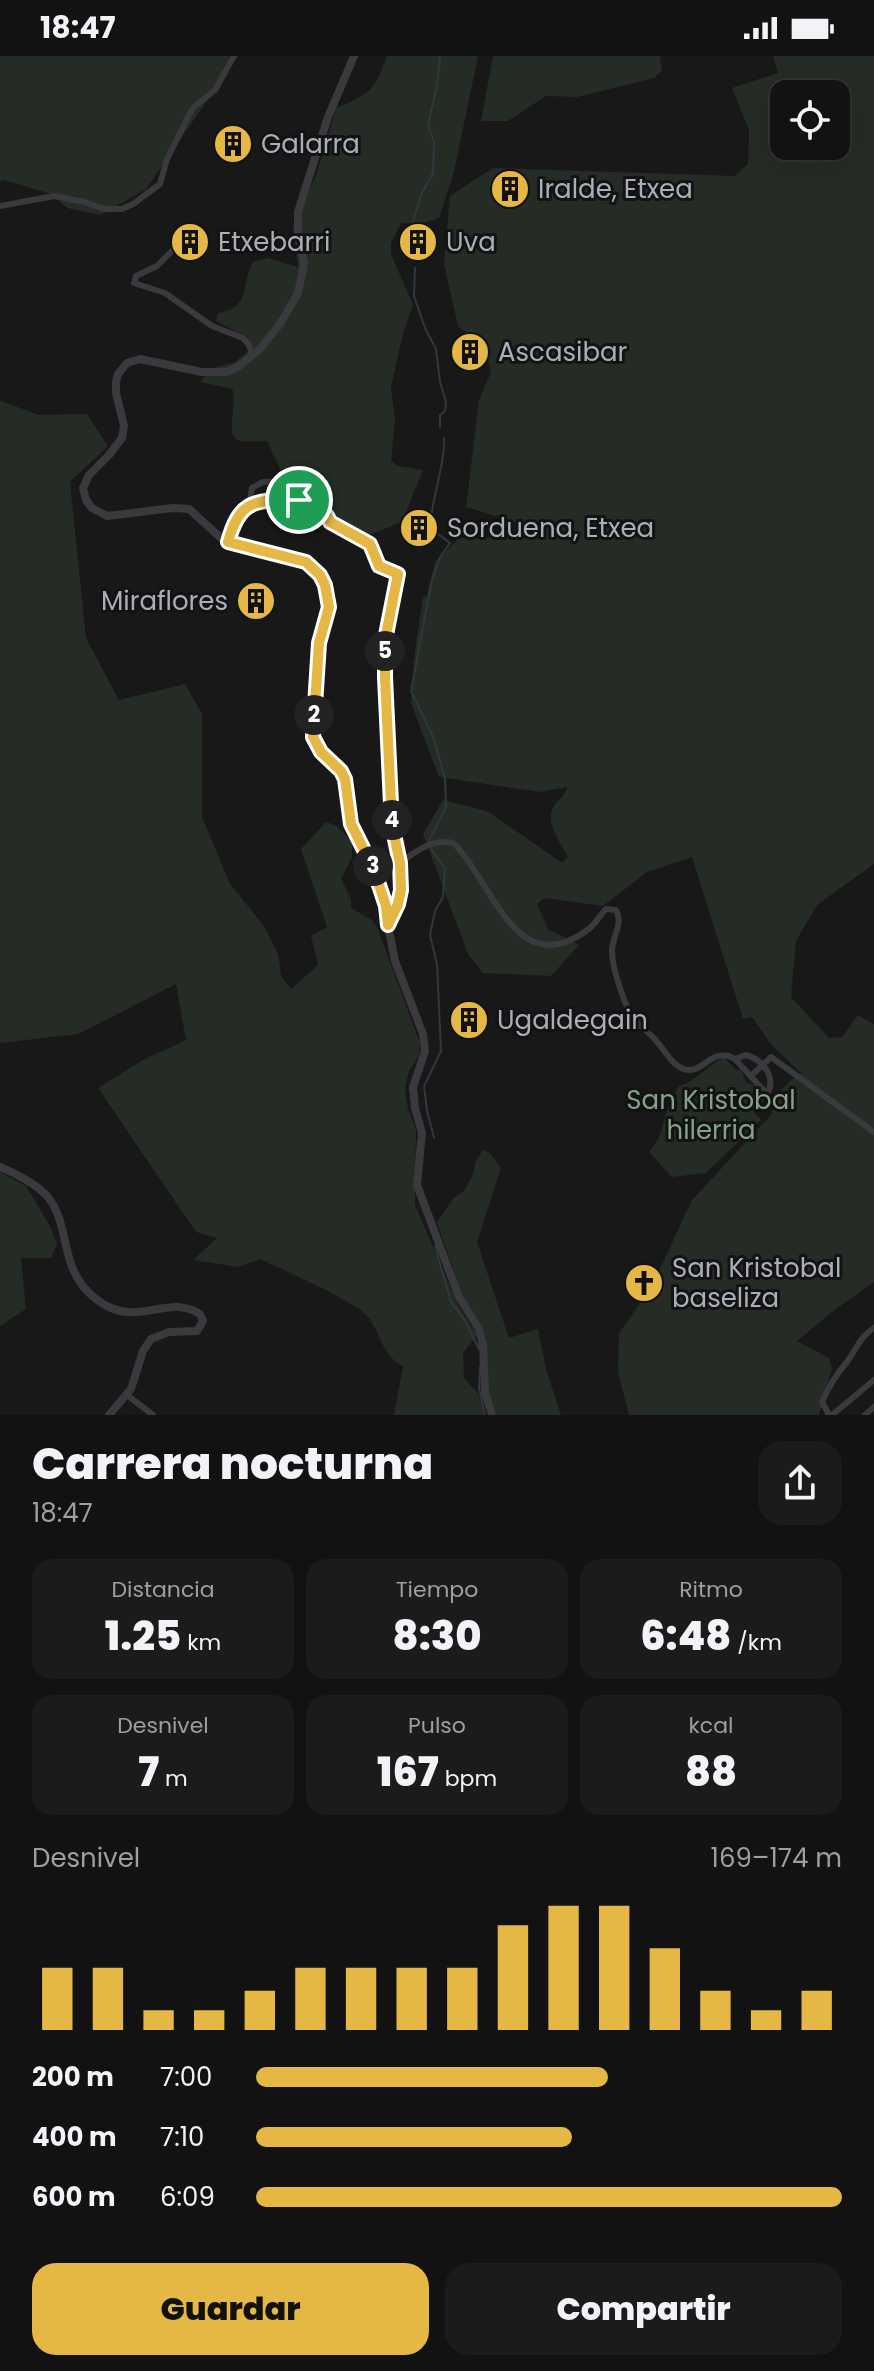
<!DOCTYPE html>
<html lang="es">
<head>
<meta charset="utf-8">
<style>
  :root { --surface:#121213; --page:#1b1b1c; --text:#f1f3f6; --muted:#9c9ea0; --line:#313233; --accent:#e5b744 }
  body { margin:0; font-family:Poppins,sans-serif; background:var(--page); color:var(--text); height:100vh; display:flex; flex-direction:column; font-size:30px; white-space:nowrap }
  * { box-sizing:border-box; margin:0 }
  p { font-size:26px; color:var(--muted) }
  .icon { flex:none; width:44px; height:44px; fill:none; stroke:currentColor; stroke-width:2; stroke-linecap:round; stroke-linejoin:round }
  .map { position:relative; height:1359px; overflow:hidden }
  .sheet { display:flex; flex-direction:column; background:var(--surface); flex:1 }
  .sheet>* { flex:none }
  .fabs { position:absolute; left:770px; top:24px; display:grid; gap:16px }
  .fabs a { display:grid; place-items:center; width:80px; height:80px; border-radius:16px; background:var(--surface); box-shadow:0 8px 32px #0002,0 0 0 2px var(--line); font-size:40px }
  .pin { position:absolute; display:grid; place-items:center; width:68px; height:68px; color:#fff; margin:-34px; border:4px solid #fff; border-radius:50%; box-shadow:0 2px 8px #0007 }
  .km { position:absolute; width:40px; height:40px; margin:-20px; border-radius:50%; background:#222; color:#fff; font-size:22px; line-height:40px; text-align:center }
  .round { display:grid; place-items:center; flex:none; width:84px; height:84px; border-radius:24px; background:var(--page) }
  .overview { display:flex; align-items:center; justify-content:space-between; height:136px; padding:0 32px }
  h1 { font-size:44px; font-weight:800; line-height:60px }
  .metrics { display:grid; grid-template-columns:repeat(3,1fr); gap:12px; height:136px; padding:8px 32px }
  .metrics div { display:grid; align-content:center; border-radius:20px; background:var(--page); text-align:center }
  .metrics b { font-size:40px; font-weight:800 }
  .metrics small { font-size:22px; font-weight:400 }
  .metrics p { font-size:22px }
  .chart { height:224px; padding:16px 32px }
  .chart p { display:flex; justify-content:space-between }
  .chart svg { width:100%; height:144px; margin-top:8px; stroke:var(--accent); stroke-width:6 }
  .cta { display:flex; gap:16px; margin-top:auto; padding:16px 32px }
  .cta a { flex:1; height:92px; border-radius:24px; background:var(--accent); color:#111; font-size:32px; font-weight:800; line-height:92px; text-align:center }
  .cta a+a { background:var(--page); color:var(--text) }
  ul { padding:0 32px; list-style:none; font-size:26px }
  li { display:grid; grid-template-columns:128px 96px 1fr; align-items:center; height:60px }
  li i { height:20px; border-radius:10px; background:var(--accent) }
  .status { display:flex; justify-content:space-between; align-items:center; height:56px; padding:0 40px; background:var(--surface); direction:ltr }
  .status svg { height:22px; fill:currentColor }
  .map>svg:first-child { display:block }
  .green { fill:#242c25; fill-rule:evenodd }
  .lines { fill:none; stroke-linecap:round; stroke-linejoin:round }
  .stream { stroke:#30383f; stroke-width:2 }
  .minor { stroke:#39393e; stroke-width:6 }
  .tertiary { stroke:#39393e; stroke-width:8 }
  .route-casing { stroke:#fff; stroke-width:16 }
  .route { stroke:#e5b744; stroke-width:10 }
  .labels { text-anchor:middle; stroke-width:6; stroke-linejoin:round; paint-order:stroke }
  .poi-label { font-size:26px; fill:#abaeb8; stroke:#131314; text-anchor:start }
  .park-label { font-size:26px; fill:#83a287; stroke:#131314 }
</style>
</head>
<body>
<div class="status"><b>18:47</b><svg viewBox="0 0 49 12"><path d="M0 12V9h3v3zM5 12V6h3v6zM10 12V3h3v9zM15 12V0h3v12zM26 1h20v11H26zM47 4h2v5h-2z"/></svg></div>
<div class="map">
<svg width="874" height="1359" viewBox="0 0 874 1359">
  <rect width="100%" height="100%" fill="#181819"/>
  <path class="green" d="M0,0H230L213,36L146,133L101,159L67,152L51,138L4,124L0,126Z
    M387,0H478L454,116L439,162L421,168L401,167L391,187V198L413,249L403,277L391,332L395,364L391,405L398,410L423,414L402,466L367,480L339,465L316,445L294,434L286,426L267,385C259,385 249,386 241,385C222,382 239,346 232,333L201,326L210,313L235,306L251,293L247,281L216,265L218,257C251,252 240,231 253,206L268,202L298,211L293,171L317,117L336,52C371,38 374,35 387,0Z
    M493,0H660L662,15L654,22L577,41L546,40L508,65H481Z
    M773,0H874V808L817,849L796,885L791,941L829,982L842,981L858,959L874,968V1226L833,1255L797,1285L829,1302L832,1312L819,1359H629L618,1316L619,1277L652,1230L692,1144L771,1059C776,1038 783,1029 801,1017L771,988L752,961L743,963L692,801L647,816L603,850L545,842L537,848L548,873L579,889L551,920L483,917L468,898L423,778L443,744L489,756L562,807L568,801C561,787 545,768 553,752C557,743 565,741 567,731L541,736L439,721L411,647L414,602L423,541L427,540L435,506L459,482L541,481L539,473L466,451L479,344L491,316L485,290L458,270L444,208L450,140L493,112L735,120L748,108L749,74L732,32L778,17ZM784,38H836V90H784Z
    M0,341L1,345L39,359L87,358L108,390L70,426L86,582L119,644L185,628L202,658V761L230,828L264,870L278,898L281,920L291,933L318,909L311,880L327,871L301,793L326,766L337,770L352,786V801L341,823L351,843V852L372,864L377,871L420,987L419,999L409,1015L405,1032L408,1053L416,1073L415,1149L458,1249L477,1279L463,1297L464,1322L478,1337L485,1359H394L403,1310C382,1300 381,1277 367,1260C353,1244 284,1215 261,1203L238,1211L193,1204L217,1182L196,1176L98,1032L141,1005L186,984L176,928L78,978L0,987Z
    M724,1001L737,1015L740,1013C744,1017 742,1020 745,1024C749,1029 754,1028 758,1032L756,1035L764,1045L753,1055L761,1064L706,1117L672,1121L649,1096C668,1076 659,1057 677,1040L675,1037L679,1030C696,1025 707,1010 724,1001Z
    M483,1094L490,1097L501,1112L477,1186L509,1282L538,1273L546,1313L561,1359H495L488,1337L486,1295L463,1241L437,1166L454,1141L463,1136L472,1121L476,1104Z
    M0,1116L26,1130L51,1172L57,1188L51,1202H21L26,1253L0,1270Z"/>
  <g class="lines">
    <path class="stream" d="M411,172L421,139L433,117L434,85L428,70L437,29L440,0
      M415,212L414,240L425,272L436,293L440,326L446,346L445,355L440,359V371
      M429,785L446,751L445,723L434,683L411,635L431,528L440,501L450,487C444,482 434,477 432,470C427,458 447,403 444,382
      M431,793L445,812L443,841L435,855L430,879L437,908L441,995L424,1030L427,1055L434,1082
      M435,1190L451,1246L464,1263L479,1293
      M480,1311L479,1332L485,1359"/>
    <path class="minor" d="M0,150L54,140L85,146L104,153H122L133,148L160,128L167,103L189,59L194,51L215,34L234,0
      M182,185L157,210L136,220L134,227L165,237L212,270L243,282L249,289L252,299
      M249,448L252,432L263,426L278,425
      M228,486C232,472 237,455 250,448C269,436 322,443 330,466L370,488C379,508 374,511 398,518L385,599L392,758L396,794L400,807L401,834L399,846L388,869
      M400,807C416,795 433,782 453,787C463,795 469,807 476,817C505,861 530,918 590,872C596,867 600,859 606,853L616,854C624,868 612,880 612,895C612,912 625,953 636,965C643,973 652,979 658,987C666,996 672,1009 684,1013C703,1020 711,989 735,1003
      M746,999C763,1004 777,1021 767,1038L735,1003Z
      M751,1020L771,1001L874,1076
      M127,1339L153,1359
      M829,1359L822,1346C829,1330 835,1320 846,1307C856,1295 859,1281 874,1272
      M832,1359L874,1324
      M865,1359L874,1351"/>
    <path class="tertiary" d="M354,0L328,61L298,156V177L304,207L303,214L298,237L280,268L260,293L239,310L227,316H202L140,303L127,307L118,318L116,326V337L124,370L122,382L109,399L89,419L83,432L86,444L92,452L107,460L173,452L189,453L222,483L306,506L320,519L325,529L329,551L319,587L313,681L321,696L341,715L345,723L351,768L370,804L381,834L395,905L423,978L425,995L413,1031L415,1052L422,1077L417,1129L459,1241L479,1273L483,1290L485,1336L492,1359
      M0,1111C15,1117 36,1128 47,1140C72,1169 57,1213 96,1243C137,1275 166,1236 200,1258L203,1265L197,1275L169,1276L151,1283L143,1295L131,1333L109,1359"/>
  </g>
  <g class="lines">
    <defs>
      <path id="route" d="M290,443C306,445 325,450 330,466L370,488L379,510L398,518L385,584V621L392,769L400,807L401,834L398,848L388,869L386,850L374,814L351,768L345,723L341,715L321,696L313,681L319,587L329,551L325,529L320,519L306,506L228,486C239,446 252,445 290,443Z"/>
    </defs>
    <use href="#route" class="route-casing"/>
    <use href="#route" class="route"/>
  </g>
  <defs>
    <symbol id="building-disc" viewBox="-11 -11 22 22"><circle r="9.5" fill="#e5b744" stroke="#131314"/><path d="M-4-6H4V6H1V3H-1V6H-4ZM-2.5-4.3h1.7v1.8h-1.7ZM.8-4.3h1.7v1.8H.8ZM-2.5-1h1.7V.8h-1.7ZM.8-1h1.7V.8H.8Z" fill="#111"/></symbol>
    <symbol id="church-disc" viewBox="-11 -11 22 22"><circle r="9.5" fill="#e5b744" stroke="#131314"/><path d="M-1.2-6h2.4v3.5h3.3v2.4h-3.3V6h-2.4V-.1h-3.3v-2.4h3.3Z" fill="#111"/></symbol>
  </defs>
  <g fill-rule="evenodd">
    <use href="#building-disc" x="211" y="66" width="44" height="44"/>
    <use href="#building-disc" x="488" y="111" width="44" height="44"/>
    <use href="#building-disc" x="168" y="164" width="44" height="44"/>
    <use href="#building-disc" x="396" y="164" width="44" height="44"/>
    <use href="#building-disc" x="448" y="274" width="44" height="44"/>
    <use href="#building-disc" x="397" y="450" width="44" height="44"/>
    <use href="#building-disc" x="234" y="523" width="44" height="44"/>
    <use href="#building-disc" x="447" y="942" width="44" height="44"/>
    <use href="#church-disc" x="622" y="1205" width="44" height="44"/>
  </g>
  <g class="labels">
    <g class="poi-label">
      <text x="261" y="97">Galarra</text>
      <text x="538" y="142">Iralde, Etxea</text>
      <text x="218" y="195">Etxebarri</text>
      <text x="446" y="195">Uva</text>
      <text x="498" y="305">Ascasibar</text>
      <text x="447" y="481">Sorduena, Etxea</text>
      <text x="228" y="554" text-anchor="end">Miraflores</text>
      <text x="497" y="973">Ugaldegain</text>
      <text x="672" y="1221">San Kristobal<tspan x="672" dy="30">baseliza</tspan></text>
    </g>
    <g class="park-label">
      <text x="711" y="1053">San Kristobal<tspan x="711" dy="30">hilerria</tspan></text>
    </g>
  </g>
</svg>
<div class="fabs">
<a><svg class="icon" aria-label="locate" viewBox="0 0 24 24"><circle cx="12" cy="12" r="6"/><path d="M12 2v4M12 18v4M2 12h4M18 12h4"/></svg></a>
</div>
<div class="pin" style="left:299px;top:444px;background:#1e9e55"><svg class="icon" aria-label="arrive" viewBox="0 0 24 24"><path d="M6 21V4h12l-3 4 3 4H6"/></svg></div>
<b class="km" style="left:314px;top:659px">2</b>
<b class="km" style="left:373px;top:810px">3</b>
<b class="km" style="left:392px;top:764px">4</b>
<b class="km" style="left:385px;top:595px">5</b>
</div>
<section class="sheet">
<div class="overview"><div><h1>Carrera nocturna</h1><p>18:47</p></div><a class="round"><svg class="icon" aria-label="share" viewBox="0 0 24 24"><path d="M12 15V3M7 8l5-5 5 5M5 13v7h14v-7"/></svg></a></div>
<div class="metrics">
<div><p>Distancia</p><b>1.25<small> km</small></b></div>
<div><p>Tiempo</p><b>8:30</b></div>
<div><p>Ritmo</p><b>6:48<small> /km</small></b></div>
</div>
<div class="metrics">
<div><p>Desnivel</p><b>7<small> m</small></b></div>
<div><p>Pulso</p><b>167<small> bpm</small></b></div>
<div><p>kcal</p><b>88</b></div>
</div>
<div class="chart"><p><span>Desnivel</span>169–174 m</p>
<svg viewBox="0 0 160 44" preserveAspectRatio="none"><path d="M5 44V25M15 44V25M25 44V38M35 44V38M45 44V32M55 44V25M65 44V25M75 44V25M85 44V25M95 44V12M105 44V6M115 44V6M125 44V19M135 44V32M145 44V38M155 44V32"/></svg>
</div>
<ul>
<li><b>200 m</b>7:00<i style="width:60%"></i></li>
<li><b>400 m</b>7:10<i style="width:54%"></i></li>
<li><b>600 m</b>6:09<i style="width:100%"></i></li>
</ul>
<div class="cta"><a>Guardar</a><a>Compartir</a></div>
</section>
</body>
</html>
